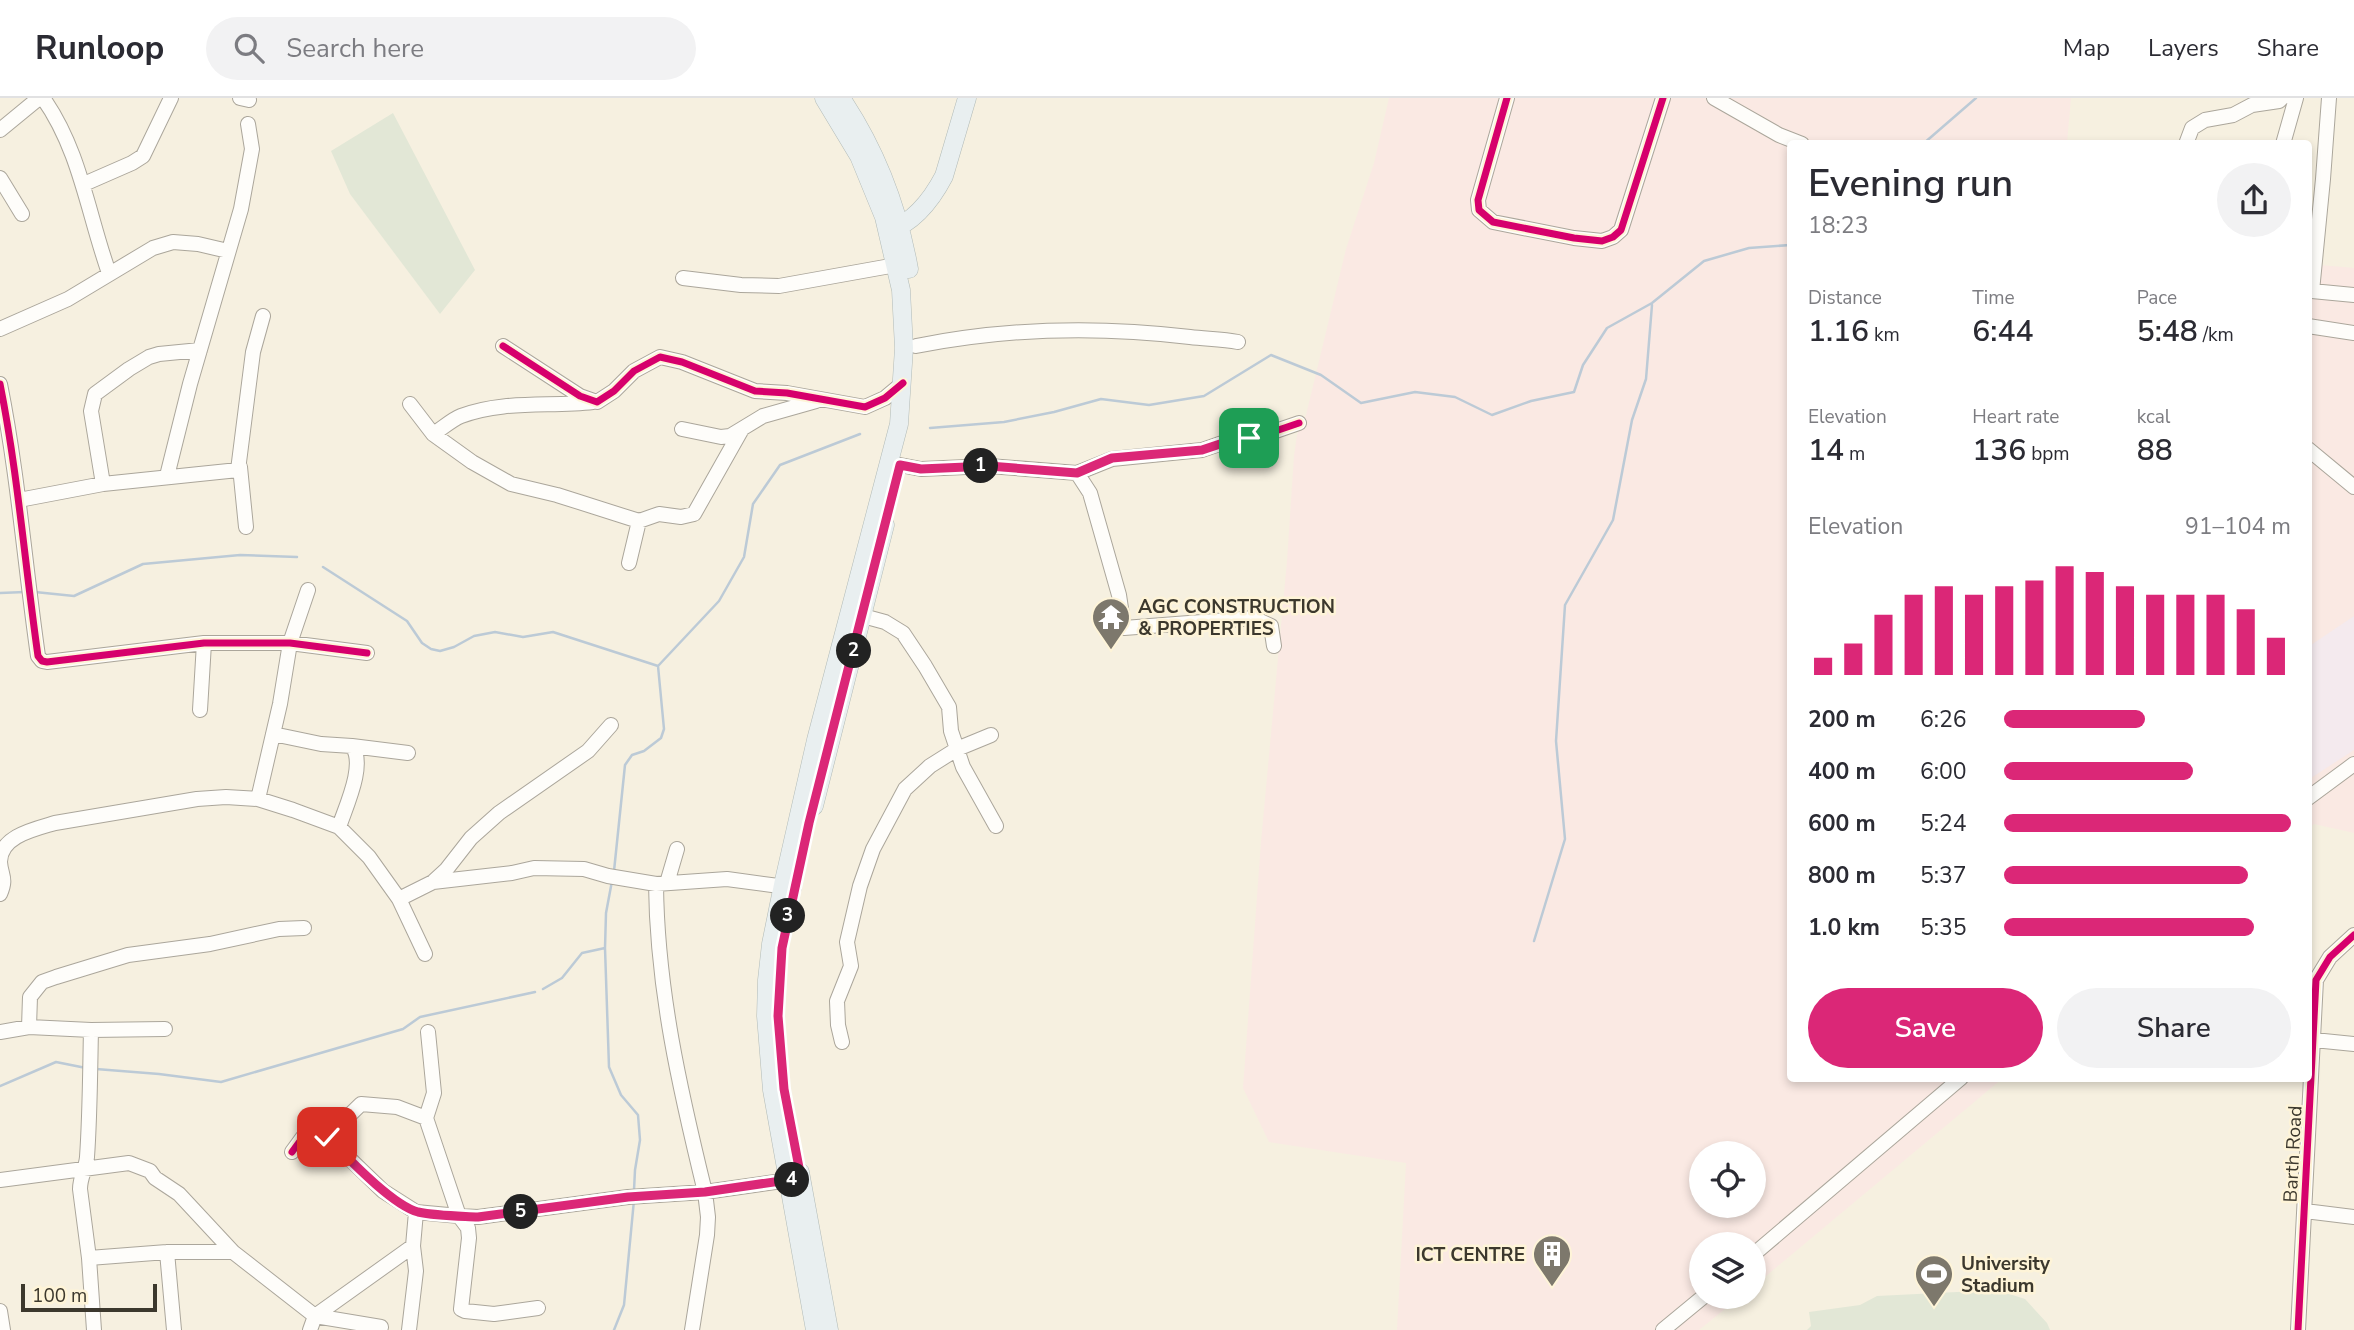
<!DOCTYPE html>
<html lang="en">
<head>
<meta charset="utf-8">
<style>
  :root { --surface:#fff; --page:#f2f2f3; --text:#2b2b33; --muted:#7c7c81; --line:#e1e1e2; --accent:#db2777 }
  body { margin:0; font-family:"Nunito Sans",sans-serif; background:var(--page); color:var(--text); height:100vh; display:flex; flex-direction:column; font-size:26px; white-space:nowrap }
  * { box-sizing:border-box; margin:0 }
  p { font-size:23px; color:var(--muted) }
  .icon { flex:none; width:38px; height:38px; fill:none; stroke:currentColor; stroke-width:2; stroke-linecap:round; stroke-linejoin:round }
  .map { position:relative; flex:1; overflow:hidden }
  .details { position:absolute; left:1787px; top:42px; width:525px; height:942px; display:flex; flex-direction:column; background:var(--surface); border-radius:7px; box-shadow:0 4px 10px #0003 }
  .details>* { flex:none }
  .fabs { position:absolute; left:1689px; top:1043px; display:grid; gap:14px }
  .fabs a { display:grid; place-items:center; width:77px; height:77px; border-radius:50%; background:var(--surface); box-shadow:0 4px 10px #0003; font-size:35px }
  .scale { position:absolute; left:21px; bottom:18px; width:136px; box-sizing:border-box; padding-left:7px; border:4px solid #3c382d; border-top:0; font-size:19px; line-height:24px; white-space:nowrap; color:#3c382d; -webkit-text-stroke:5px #fef4d8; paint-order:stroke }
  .pin { position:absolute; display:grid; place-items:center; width:60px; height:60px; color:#fff; margin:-30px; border-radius:14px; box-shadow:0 4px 10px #0006 }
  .km { position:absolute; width:35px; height:35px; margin:-18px; border-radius:50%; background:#222; color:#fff; font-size:19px; line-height:35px; text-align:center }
  .round { display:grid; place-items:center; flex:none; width:74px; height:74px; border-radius:37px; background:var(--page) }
  .head { display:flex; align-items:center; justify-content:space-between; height:119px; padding:0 21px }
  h1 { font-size:38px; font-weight:600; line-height:52px }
  .figures { display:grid; grid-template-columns:repeat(3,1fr); gap:10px; height:119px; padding:7px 21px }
  .figures div { display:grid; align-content:center }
  .figures b { font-size:30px; font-weight:600 }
  .figures small { font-size:19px; font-weight:400 }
  .figures p { font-size:19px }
  .chart { height:196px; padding:14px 21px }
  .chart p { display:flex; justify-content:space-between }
  .chart svg { width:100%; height:126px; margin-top:7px; stroke:var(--accent); stroke-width:6 }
  .cta { display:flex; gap:14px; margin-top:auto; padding:14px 21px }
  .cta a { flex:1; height:80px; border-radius:42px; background:var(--accent); color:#fff; font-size:28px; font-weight:600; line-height:80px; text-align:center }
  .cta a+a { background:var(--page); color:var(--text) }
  ul { padding:0 21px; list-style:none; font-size:23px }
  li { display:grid; grid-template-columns:112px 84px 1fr; align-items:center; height:52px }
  li i { height:18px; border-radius:9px; background:var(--accent) }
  header { display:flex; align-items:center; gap:42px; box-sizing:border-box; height:98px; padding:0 35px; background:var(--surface); border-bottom:2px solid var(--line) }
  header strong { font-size:33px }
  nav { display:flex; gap:38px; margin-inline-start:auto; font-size:24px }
  .search { width:490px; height:63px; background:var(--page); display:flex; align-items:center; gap:18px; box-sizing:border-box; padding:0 24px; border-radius:38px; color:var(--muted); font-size:26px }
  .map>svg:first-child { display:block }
  .commercial { fill:#fae9e3; fill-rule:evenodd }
  .medical { fill:#f4eaee }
  .green { fill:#e2e7d6 }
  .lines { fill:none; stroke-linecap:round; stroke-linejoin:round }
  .stream { stroke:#bccad6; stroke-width:2.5 }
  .minor-casing { stroke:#aba69b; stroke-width:16 }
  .major-casing { stroke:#b1bab7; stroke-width:19 }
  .minor { stroke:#fefdfa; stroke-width:14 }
  .major { stroke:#e9eff0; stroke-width:18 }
  .cycleway-casing { stroke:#fef4d8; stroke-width:11 }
  .cycleway { stroke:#d6006c; stroke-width:7 }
  .route-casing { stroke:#fff; stroke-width:14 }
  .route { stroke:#db2777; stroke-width:9 }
  .labels { text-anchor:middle; stroke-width:5; stroke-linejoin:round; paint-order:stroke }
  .poi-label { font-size:19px; font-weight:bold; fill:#3c382d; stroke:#fef4d8; text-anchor:start }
  .street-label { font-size:19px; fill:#3c382d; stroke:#fef4d8 }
</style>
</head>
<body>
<header>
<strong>Runloop</strong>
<div class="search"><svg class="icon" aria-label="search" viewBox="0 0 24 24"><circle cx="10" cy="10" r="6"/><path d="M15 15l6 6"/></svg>Search here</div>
<nav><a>Map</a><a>Layers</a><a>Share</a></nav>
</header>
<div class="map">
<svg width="2354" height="1232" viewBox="0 0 2354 1232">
  <rect width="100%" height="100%" fill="#f6f0e0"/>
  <path class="commercial" d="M1389,0H2071L2067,45L1790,46V980H2003L1754,1188V1146H1701V1199H1740L1699,1232H1397L1406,1065L1269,1044L1243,990L1261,744L1287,463L1294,358L1297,337L1306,317L1346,151L1374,65ZM1701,1055H1754V1108H1701Z
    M2308,166L2354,170V735L2314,726L2308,731Z"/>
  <path class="medical" d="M2354,518V652L2311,680L2308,676V549Z"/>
  <path class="green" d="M393,15L475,172L440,216L350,96L331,53Z
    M1997,1192L2025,1201L2047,1225L2050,1232H1807L1811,1228L1809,1214L1860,1207L1877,1198Z"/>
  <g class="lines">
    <path class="stream" d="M1923,46L1976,0
      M930,330L1004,324L1054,314L1101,301L1149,307L1204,298L1271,257L1321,277L1361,305L1415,294L1455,299L1492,317L1531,303L1574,294L1583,267L1607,230L1652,205L1704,163L1749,150L1790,147
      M323,469L407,523L422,545L431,551L440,553L454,549L474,538L495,534L523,539L553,534L658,568
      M35,494L74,498L143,466L240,457L297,459
      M0,495L25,494
      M614,773L625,667L632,657L644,653L661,640L664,631L658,568L719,503L744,459L753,406L780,367L860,336
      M612,783L606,815L605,850L609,969L621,997L638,1017L640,1042L635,1072L634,1092
      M1534,843L1565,741L1556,643L1565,507L1613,422L1632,322L1646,281L1652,207
      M543,891L562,880L582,855L605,850
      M96,971L159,976L221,984L403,931L420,919L535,894
      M0,988L56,964L86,970
      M614,1232L624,1207L634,1102"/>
    <defs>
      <path id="minor" d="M43,0C80,52 88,116 109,175
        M240,0L249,2
        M1507,0L1478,102L1479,112L1493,124L1574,140L1602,143L1613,139L1621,132L1663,0
        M1714,0L1779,37L1802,46
        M2329,0L2323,81L2312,193L2354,197
        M0,32L39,0
        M2186,46L2192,30L2205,22L2233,17L2252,7L2279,3L2282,0
        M2283,46L2296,0
        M0,80L22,116
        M84,86L132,65L143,58L171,0
        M683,180L741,187L779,188L896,167
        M2308,228L2354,235
        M0,231L68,201L153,150L173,144L198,146L228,153
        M503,248L580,298L597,304L614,293L634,273L660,259L682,264L755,293L787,295L865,309L885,300L903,285
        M916,248C1006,230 1099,228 1190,239C1206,241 1222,241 1238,244
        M0,286C18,376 25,468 38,558L42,563L47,564L204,545H290L367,555
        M410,306L433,336L472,364L511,386L557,397L639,423L659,416L681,419L694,416L742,331
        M682,331L721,339L730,338L763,318L816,303
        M433,336C442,331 451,322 461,318C503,302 549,309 593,304
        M2308,351L2354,389
        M900,367L921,371L989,368L1077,375L1112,361L1202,352L1225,344L1261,338L1299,325
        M240,369L246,429
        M1077,375L1090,395L1119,497L1124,530L1254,520L1271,528L1274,548
        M167,378L190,286L241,111L252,51L248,26
        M103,386L91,313L95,296L129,271L149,259L159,256L200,252
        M19,402L103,386L238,372L253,254L263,218
        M629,465L639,423
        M863,518L885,524L903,535L925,568L949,609L951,633L963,669L996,728
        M200,612L204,545
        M273,636L321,646L352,648C366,666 346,708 339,729
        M352,648L408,655
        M2308,700L2354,666
        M258,701L280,606L290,545L308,492
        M434,783L446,772L471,740L499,715L588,653L611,627
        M667,785L677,751
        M656,786C657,891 680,992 705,1094L708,1119L707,1137L692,1232
        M0,796C7,780 1,778 0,764C0,738 35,731 55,725L197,701L226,699L258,701L293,712L339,729L369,759L399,801L425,856
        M399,801L433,784L512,775L534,770L584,771L608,778L656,786L727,781L794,790
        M29,929L30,899L42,884L56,879L128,857L210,846L279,831L304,830
        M91,932C90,975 90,1017 87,1059C86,1071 80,1079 80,1091L89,1160L94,1232
        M0,934L29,929L91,932L165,931
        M428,934L434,995L426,1020L459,1118L468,1130L469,1140L461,1211L465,1213L494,1216L538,1210
        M2314,942L2354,946
        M842,944L838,927L837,903L851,868L847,844L860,788L873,751L905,691L930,668L957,651L991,637
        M327,1039L361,1006L397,1009L426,1020
        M292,1054L303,1039L316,1034L327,1039L383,1093L416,1114L459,1118L478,1119L628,1099L705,1094L796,1081
        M0,1082L129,1065L150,1073L155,1080L179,1096L233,1154L315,1218L381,1229
        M2305,1113L2354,1119
        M167,1154L174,1232
        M1754,1156L1961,980
        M89,1160L167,1154H233
        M0,1213L3,1232
        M310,1232L315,1218L413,1148
        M409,1232L416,1173L413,1148L416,1114
        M1663,1232L1703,1199
        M2298,1232L2316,882L2330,859L2354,837"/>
      <path id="major" d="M841,0C876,52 898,110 909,171
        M889,133C914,124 932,101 944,78L967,0
        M814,708L885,427
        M800,1074L829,1232
        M815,1232L772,992L766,918L767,882L771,846L783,787L816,642L899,326L904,250L901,192L884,119L859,58L824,0"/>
    </defs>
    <use href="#minor" class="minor-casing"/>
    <use href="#major" class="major-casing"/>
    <use href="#minor" class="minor"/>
    <use href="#major" class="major"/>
    <defs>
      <path id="cycleway" d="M1507,0L1478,102L1479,112L1493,124L1574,140L1602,143L1613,139L1621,132L1663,0
        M503,248L580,298L597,304L614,293L634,273L660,259L682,264L755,293L787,295L865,309L885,300L903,285
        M0,286C18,376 25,468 38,558L42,563L47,564L204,545H290L367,555
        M900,367L921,371L989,368L1077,375L1112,361L1202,352L1225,344L1261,338L1299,325
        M292,1054L303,1039L316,1034L327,1039L383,1093L416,1114L459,1118L478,1119L628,1099L705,1094L801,1080
        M2298,1232L2316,882L2330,859L2354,837"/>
    </defs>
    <use href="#cycleway" class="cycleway-casing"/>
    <use href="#cycleway" class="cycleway"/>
  </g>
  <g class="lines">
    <defs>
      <path id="route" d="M327,1039C347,1059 392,1107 418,1114C437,1118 459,1118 478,1119L628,1099L705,1094L801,1080L784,991L778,918L782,850L809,725L900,367L921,371L989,368L1077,375L1112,360L1202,352L1226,344L1249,340"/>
    </defs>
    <use href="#route" class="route-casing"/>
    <use href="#route" class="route"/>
  </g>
  <defs>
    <symbol id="temple-pin" viewBox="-11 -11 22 30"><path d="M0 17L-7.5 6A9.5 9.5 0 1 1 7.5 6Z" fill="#7d786c" stroke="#fef4d8"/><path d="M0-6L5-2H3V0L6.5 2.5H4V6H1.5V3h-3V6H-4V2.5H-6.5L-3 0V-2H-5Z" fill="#fff"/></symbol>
    <symbol id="building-pin" viewBox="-11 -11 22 30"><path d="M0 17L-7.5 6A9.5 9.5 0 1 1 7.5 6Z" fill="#7d786c" stroke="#fef4d8"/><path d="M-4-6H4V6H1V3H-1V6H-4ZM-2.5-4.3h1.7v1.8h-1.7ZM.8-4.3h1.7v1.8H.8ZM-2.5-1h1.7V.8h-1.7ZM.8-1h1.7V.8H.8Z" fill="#fff"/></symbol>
    <symbol id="stadium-pin" viewBox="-11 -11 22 30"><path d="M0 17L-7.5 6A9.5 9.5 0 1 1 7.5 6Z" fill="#7d786c" stroke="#fef4d8"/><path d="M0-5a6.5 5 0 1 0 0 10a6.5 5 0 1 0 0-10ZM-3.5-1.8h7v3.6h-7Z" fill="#fff"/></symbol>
  </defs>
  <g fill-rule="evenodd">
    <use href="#temple-pin" x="1089" y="497" width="44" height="60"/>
    <use href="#building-pin" x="1530" y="1134" width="44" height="60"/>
    <use href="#stadium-pin" x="1912" y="1154" width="44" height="60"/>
  </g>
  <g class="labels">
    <g class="poi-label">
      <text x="1138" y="515">AGC CONSTRUCTION<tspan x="1138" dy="22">&amp; PROPERTIES</tspan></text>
      <text x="1525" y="1163" text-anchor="end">ICT CENTRE</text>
      <text x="1961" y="1172">University<tspan x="1961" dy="22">Stadium</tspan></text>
    </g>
    <g class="street-label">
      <text transform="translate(2292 1056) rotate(-87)" y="7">Barth Road</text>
    </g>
  </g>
</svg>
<div class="fabs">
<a><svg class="icon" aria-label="locate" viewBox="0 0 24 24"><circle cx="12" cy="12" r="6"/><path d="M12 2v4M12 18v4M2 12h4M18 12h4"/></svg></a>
<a><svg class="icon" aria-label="layers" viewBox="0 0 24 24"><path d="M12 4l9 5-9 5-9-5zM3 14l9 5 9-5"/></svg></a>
</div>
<div class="scale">100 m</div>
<div class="pin" style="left:1249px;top:340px;background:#1e9e55"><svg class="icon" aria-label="arrive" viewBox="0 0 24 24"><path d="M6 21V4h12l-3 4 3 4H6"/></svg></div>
<div class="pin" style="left:327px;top:1039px;background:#d93025"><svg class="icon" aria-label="check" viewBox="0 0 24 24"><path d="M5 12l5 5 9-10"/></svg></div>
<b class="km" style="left:981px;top:368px">1</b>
<b class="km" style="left:854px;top:553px">2</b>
<b class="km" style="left:788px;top:818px">3</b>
<b class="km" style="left:792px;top:1082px">4</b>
<b class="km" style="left:521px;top:1114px">5</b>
<section class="details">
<div class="head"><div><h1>Evening run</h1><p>18:23</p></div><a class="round"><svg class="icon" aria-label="share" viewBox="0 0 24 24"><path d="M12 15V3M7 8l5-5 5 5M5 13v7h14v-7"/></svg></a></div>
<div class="figures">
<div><p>Distance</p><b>1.16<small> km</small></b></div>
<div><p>Time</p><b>6:44</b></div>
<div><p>Pace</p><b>5:48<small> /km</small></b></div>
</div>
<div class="figures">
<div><p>Elevation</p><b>14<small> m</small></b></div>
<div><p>Heart rate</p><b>136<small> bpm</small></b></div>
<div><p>kcal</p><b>88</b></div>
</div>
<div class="chart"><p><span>Elevation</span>91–104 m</p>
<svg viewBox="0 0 160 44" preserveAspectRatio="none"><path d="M5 44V38M15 44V33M25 44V23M35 44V16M45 44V13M55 44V16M65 44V13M75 44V11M85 44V6M95 44V8M105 44V13M115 44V16M125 44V16M135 44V16M145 44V21M155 44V31"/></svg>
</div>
<ul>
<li><b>200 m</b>6:26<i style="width:49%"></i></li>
<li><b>400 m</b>6:00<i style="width:66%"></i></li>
<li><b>600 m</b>5:24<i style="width:100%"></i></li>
<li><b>800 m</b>5:37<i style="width:85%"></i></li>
<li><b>1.0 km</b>5:35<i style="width:87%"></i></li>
</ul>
<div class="cta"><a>Save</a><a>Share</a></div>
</section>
</div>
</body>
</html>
